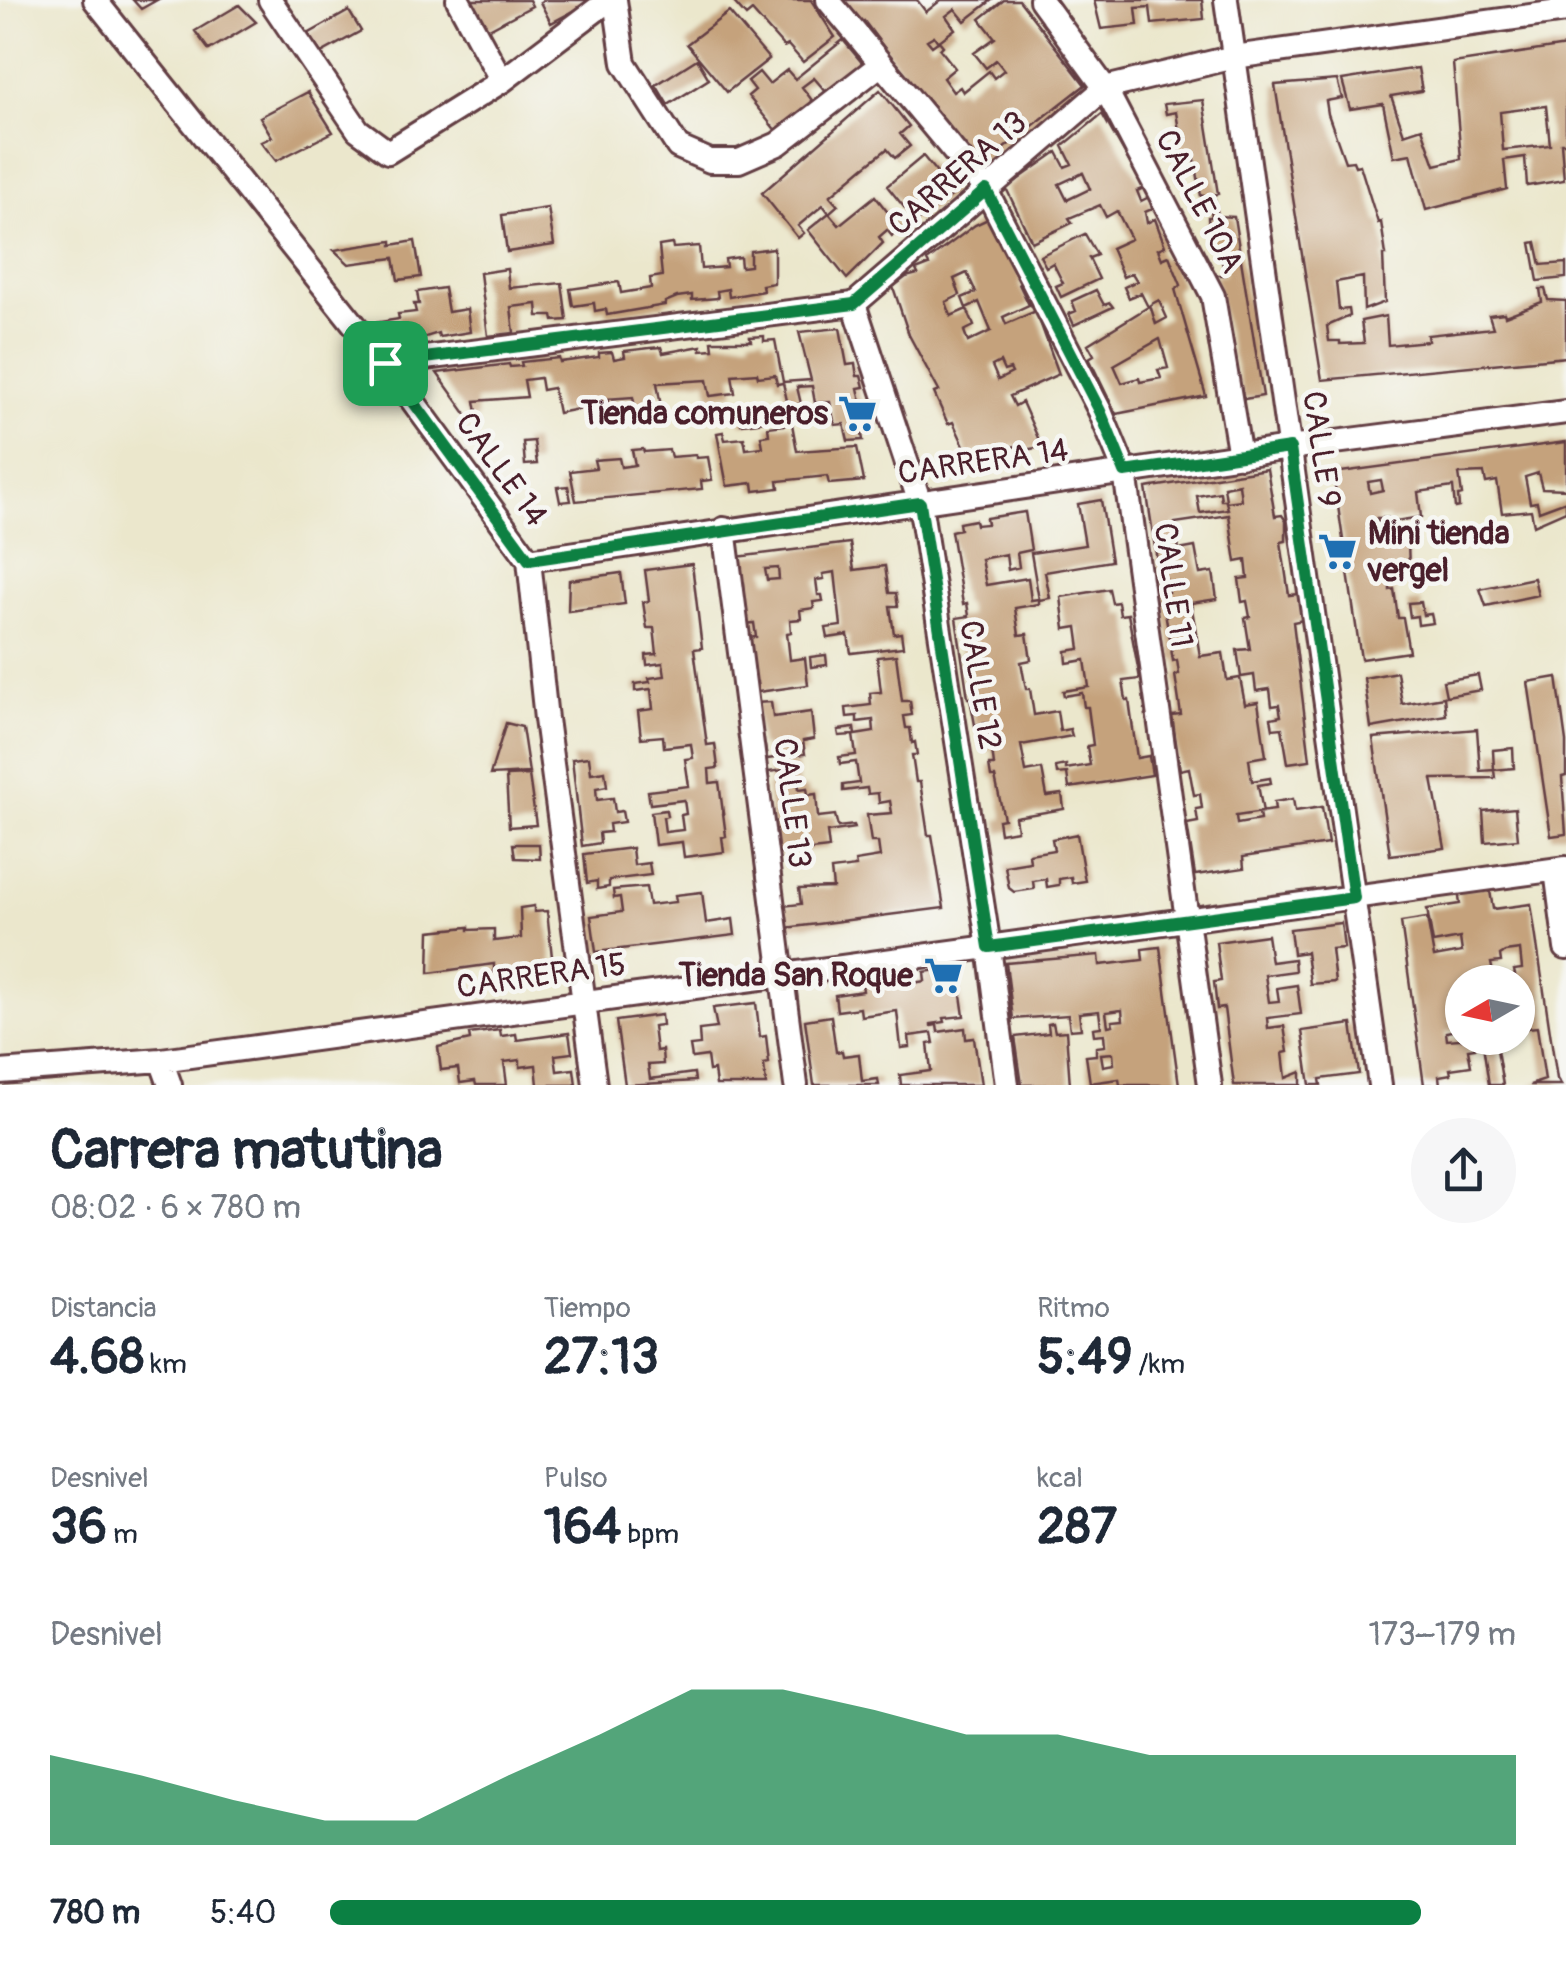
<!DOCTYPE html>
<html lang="es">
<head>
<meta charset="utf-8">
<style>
  :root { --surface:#fff; --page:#f6f6f7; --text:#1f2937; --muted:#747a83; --accent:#0b8043 }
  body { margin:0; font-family:Pangolin,sans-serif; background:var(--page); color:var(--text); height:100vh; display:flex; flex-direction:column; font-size:38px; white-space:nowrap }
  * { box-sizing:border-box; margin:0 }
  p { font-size:32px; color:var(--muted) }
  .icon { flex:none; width:55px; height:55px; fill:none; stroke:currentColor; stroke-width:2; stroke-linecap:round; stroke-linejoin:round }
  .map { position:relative; height:1085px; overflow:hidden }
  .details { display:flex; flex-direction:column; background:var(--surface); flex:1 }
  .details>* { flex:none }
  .needle { width:65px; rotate:261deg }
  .buttons { position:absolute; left:1445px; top:965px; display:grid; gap:20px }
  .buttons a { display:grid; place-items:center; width:90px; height:90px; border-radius:50%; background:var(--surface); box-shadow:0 2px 8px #0004; font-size:50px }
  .pin { position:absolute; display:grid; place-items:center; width:85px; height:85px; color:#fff; margin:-42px; border-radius:20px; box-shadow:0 5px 15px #0006 }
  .round { display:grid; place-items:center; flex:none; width:105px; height:105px; border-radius:52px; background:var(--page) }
  .overview { display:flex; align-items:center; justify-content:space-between; height:170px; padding:0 50px }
  h1 { font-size:55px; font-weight:700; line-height:75px }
  .stats { display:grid; grid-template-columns:repeat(3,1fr); gap:15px; height:170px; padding:10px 50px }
  .stats div { display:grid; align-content:center }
  .stats b { font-size:50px; font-weight:700 }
  .stats small { font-size:28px; font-weight:400 }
  .stats p { font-size:28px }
  .chart { height:280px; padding:20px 50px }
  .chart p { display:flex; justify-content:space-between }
  .chart svg { width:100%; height:180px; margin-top:10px; fill:var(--accent); opacity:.7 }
  ul { padding:0 50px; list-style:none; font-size:32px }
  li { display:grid; grid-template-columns:160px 120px 1fr; align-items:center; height:75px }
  li i { height:25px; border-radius:12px; background:var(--accent) }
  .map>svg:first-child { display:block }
  .building { fill:#c5a27b; fill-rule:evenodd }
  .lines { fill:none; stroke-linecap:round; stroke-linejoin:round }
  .minor-casing { stroke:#623d43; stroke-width:28 }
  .minor { stroke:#fff; stroke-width:22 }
  .route-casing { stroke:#fff; stroke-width:20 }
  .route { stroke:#0b8043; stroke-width:12 }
  .labels { text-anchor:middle; stroke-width:9; stroke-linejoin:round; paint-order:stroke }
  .street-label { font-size:32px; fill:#4a1f2b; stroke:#f6f6f2 }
  .poi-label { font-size:32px; font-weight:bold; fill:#4a1f2b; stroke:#f6f6f2; text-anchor:end }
</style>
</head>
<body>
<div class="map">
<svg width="1566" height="1085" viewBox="0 0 1566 1085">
  <rect width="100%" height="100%" fill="#f6f6f2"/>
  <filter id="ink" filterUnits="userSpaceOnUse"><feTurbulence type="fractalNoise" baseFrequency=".01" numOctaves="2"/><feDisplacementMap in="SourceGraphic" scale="20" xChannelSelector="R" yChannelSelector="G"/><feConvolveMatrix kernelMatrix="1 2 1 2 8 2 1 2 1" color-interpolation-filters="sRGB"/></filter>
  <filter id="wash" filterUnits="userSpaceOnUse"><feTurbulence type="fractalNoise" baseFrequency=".0048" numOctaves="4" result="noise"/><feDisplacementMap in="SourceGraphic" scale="40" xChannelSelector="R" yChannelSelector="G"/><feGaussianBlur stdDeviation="2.25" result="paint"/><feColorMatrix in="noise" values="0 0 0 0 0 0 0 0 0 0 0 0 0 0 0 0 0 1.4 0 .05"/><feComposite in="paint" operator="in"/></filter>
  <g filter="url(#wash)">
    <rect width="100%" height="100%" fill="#ebe7cc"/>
    <g id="blocks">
      <path class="building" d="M133,0H157L141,9Z
        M471,0H529L532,6L487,30Z
        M544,0H594L551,23L540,2Z
        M732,0H811L835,37L803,62L788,45L784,47L752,11L746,16Z
        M843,0H917L926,12L941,0H992L965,21L955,9L946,16L955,29L938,42L934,36L927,40L932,46L939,41L943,46L940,49L955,68L943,78L953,92L960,87L963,92L989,71L994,78L1004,70L996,60L986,68L974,53L995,38L980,19L1004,0H1019L1085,85L976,170L864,21L861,23Z
        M1094,0H1202L1204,19L1152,24L1150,7L1136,8L1138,25L1101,29Z
        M239,5L256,22L209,50L195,31Z
        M349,11L361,31L321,53L308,34Z
        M729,12L769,59L727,92L687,44Z
        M843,40L863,64L827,93L814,78L802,87L814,103L777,132L748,96L755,90L748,81L759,72L769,84L787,70L795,79Z
        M1566,46V143H1561L1564,180L1527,186L1525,157L1504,160L1507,189L1426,210L1411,154L1394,157L1383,104L1350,109L1342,80L1418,68L1422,91L1391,96L1404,134L1422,128L1435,165L1461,159L1453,63ZM1546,106L1550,145L1503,150L1500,112Z
        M697,59L709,79L668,105L656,85Z
        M1337,80L1342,98L1326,101L1328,114L1345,162L1353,161L1355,166L1360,165L1378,223L1381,222L1386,255H1383L1385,302L1364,310L1363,277L1336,282L1339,310L1349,309L1350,316L1327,326L1329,341H1340V344L1364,343L1361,321L1386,316L1388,345L1428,341L1427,335L1493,328L1489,315L1504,313L1505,316L1542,302L1540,289H1545L1548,300L1566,301V357L1322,380L1275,85Z
        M880,90L909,126L900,134L910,146L895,158L887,149L863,168L830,196L838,205L829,213L823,205L798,226L804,233L798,238L762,193Z
        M308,92L333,132L276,161L261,142L272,137L260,117Z
        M1203,100L1218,194L1201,196L1194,153H1177V137H1180L1176,112L1166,114L1164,104Z
        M1102,114L1144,188L1137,191L1141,201L1149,197L1152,209L1145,212L1147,223L1155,219L1165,246L1158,249L1162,259L1169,256L1181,285L1175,289L1206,396L1116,414L1089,358L1094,355L1088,344L1148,307L1141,293L1129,298L1124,287L1137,281L1132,273L1123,277L1111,248L1131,239L1117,211L1106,217L1100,205L1069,218L1072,223L1032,242L1006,188L1057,152L1065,167L1072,164L1063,146ZM1083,173L1090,189L1067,200L1059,184ZM1159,300L1167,318L1156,324L1150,305ZM1160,339L1168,368L1158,370L1161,378L1140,382L1139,378L1122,383L1114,365Z
        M923,156L954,194L916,222L887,186Z
        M875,196L901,229L892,236L887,230L879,237L883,243L847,279L808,230L829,213L839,225Z
        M1215,200L1218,216L1234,217L1263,396L1244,399L1223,317L1215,275H1225L1219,248L1210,247L1208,217H1212L1209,201Z
        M548,208L554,245L507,252L502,215Z
        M990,218L1023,282L1019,284L1029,305L1003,317L1006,324L1036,311L1059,374L1010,396L1015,406L1022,402L1042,447L1018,451L1017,446L968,454L953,422L948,424L934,393L939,391L909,335L893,287L906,277L918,274L916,270L929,265L927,261L975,225ZM967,273L976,292L962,298L966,308L979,302L991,331L968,342L964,331L974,326L967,309L951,316L946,302L960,295L954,279ZM1000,362L1004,371L1010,369L1012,373L998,380L992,366Z
        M1085,234L1097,255L1089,258L1099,279L1061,297L1056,286L1063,283L1053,263L1046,267L1040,256Z
        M392,241V245L415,241L421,277L398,280L394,258L349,264L334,250Z
        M1536,242L1541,265L1566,263V278L1538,281L1531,243Z
        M672,244L673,248L699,246L701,269L726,267L725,259L740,257L741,267L750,266V251L774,248V283L762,285L763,291L729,297L728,289L717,291L718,298L692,300V295L677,297L665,302V305L607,315L606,309L595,311L594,303L573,306L570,289L619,282L621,293L651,288L650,278L662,276L659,246Z
        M507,269L509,288L562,283L567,320L554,321L553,316H538L537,304L511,307L514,333L488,336L480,273Z
        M444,288L448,312L467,309L470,332L439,337L438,333L413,341L412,337L388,338L389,343H380L374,323L399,319L398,314L416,312L414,304H419L417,292Z
        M1096,290L1104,305L1110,303L1113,307L1074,325L1069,314L1076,311L1072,301Z
        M840,328L847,365L855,364L857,376H861L864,387L858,388L863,411L869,410L872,422L860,423L863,440L848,441L844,424L835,425L830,402L815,403L812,386L797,387L801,404L788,405L783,383L777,384L775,375L758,377L757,373L732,375L735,393L710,396L707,380L657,383L663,419L638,422L633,397L607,399L608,403L558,413L553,388L542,390L540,378L524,380L527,397L475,401L478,418L470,419L437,373L509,364L510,367L522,366L521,362L559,358L560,362L599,357V353L612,352L614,359L625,357L624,351L650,348L661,347L663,353L701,346V350L713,349L712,341H751L750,337L764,336V341L775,340L783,382L811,380L799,332Z
        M764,408L766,421L741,424L739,411Z
        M792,424L797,451L857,447L864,481L829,484L827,476L778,481L779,488L754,491L753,483L727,486L717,433L723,432L725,440L744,438L746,449L763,447L761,436L769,435L768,427Z
        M534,441L537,464L525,465L523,442Z
        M1566,442V489L1542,488L1538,473L1525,477L1530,503L1537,502L1539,511L1566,501V511L1534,525L1531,510L1502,513L1497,481L1486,483L1484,473L1459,474L1462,495L1458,496L1459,507L1455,508L1453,487L1418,492L1421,517L1389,522L1388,518H1377L1380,533H1391L1393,542H1408L1409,569H1390V590L1394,589L1398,618H1403L1409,652L1361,659L1333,473ZM1381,480L1383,490L1370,493L1368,482Z
        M643,449L644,452L669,450L671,457L696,455V458L708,457L712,480L701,481L702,489L576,501L570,471L596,468L594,460L619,458L621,467L635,465L632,450Z
        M1267,469L1275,516L1282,515L1286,521V541L1281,542L1289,595L1298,594L1303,620L1293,622L1310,760L1288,763L1282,728L1273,729L1271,718L1281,716L1279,705L1272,706L1270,689L1256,691L1254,675L1241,677L1237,650L1250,649L1245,618L1250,617L1247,601L1242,602L1239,579L1248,578L1246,560L1236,562L1229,515L1175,523L1179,550L1195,547L1200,574L1213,572L1217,599L1191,603L1200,656L1223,653L1227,680L1240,678L1245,704L1258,702L1266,756L1249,759L1252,781L1270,778L1271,783L1258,785L1263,812L1236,816L1237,824L1260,820L1259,812L1275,810L1274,802L1293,799L1295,811L1322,807L1328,844L1243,857L1244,868L1195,875L1187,824L1198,822L1196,809L1202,808L1200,794L1194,795L1189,768L1180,770L1172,716L1181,715L1175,675L1179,674L1177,660L1173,661L1162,593L1168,592L1166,579L1160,580L1146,488ZM1239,484L1241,500L1226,502L1228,509L1200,513L1197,496L1220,492L1221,500H1226L1224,487Z
        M568,486L571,501L560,502L557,487Z
        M1101,500L1111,561L1045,572L1050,598L1039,600L1031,553L1085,545L1078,504Z
        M1025,512L1031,550L1017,553L1019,567L1008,570L1006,554L981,559L986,585L1028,578L1031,600L1039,599V604L1015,608L1019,635L1027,634L1031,660L1021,662L1026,689H1030L1034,715L1057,711L1060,731L1070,729L1072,736L1021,745L1026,772L1042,769L1047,796L1062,794L1064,809L1015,817L1017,830L1000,833L998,820L1004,819L995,777H991L989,765H994L992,750L986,751L985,739L990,738L988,723L975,725L970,698H968L956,618L969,616L967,603L963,604L951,531L960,529L959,523L975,520L976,525L987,524L986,518Z
        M850,543L854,570L885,566L889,593H896L898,606H890L894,634L901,633L903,647L851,653L848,635L828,638L826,628L841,626L835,572L823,574L824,579L816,580L818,595H822L823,601L813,602L814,608L800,610L801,619L790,620L791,632L787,633L790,660L805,658L808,685L758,692L757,682H753L747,638L756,637L754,623L745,624L741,597H745L744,583L740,584L736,557ZM778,568L779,579L767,580L765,569Z
        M692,564L702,648L694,649L707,745L715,744L718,768L709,769L710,783L719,782L726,836L722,837L724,852L684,857L682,842L655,845L651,812L666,810L667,816L663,817L665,832L683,830L681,815L686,814L684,800L650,804L648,791L689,786L685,759L693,758L691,744L664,747L663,736L641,738L638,711L653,709L651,689L635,691V684L650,682L649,678L665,676L663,663L647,665L646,655L657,654L654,628H647L643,602L649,601L645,570Z
        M621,573L625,604L568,611L569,580Z
        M1534,578L1538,595L1486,606L1480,589Z
        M1109,589L1112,603L1118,602L1120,615L1128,614L1140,679L1123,681L1126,700H1129L1137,758L1149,756L1152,775L1069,788L1067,773L1057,774L1056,767L1066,765V769L1090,765L1087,746L1093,745L1088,707H1084L1082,693L1064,696L1063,691L1089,687L1085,660L1067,663L1066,651L1080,649L1077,627L1065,629L1061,597Z
        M1421,602L1423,615L1431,614L1433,623L1418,625L1417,616L1410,617L1408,603Z
        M826,655L827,665L811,667L810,657Z
        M896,655L902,701H910L912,715L904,716L906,728H910L912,743L915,742L917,755H912L916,782H920L928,835H932L944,908L785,928L782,906L801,904L799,889L833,888L831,870L856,867L855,861L880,857L878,842H871L867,815L892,813L890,801L879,803L878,793L868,794L867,788L843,791V785L859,783L856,762L840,764L839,757L856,755L853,735L839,736L838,730L854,728L855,735L874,732L873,720L857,722V716L847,717L846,708L871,705L870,693L881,692L877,657Z
        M1397,672L1402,704L1444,697L1446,715L1371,728L1364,678Z
        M1478,675L1481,690L1446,696L1443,681Z
        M1557,677L1566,742V776L1562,777L1566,834L1551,836L1528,682Z
        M771,702L773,717L811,712L814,739L803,741L805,754L767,759L765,746H761L755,703Z
        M506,723L522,727L529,773L490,775Z
        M1477,729L1480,771L1494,770L1495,778L1432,779L1445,848L1390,855L1373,738Z
        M1513,748L1514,768L1494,770L1493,750Z
        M589,757L591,773L605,771L607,786L596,788L597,800L613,798L615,812L622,811L624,822L609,824L610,832L599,833L600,843L582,846L572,759Z
        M796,761L799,789L807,788L808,795L816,794L818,817L835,815L838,827L854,825L855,828L827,832L829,848L775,854L767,786H770L768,772L784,770L783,763Z
        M529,775L536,825L509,827L506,776Z
        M1515,808L1518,839L1485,842L1483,811Z
        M1077,834L1085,881L1072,883L1071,877L1059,879V885L1047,887L1046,879L1033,881L1034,889L1014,892L1009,888L1005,866L1030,862L1029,854L1054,850L1052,839Z
        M513,844H539L540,859L515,858Z
        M632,848L634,865L649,863L651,875L609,880V887L597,889V881L587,883L584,854Z
        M1489,885L1493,909L1531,904L1557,1079L1561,1085H1530L1545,1080L1537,1027L1518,1029V982H1462V993L1448,996L1457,1030L1446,1032L1447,1040L1473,1038L1475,1048L1468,1049L1471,1066L1450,1069L1451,1074L1439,1076L1440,1085H1424L1401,922L1427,918L1434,957L1462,952L1460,938L1433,943L1427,909L1460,904L1458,890ZM1520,950L1522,969L1514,970L1515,975L1494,978L1491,963L1501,962L1500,955L1505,952Z
        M646,887L649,905L676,902L675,895L702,892L706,923L733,919L735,935L596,952L591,916L622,912L620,897L614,898L613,890Z
        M534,906V912L547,911L553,966L494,972V964L429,973L430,931L469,927V930L494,929V941L521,938L520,908Z
        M1341,923L1344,948L1331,949L1335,982L1310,984L1306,952L1293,954L1290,929Z
        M1267,935L1271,962L1294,959L1295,971L1265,975L1269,1002L1279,1001L1277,988L1297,985L1301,1014L1267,1018L1268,1028L1284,1026L1288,1052L1283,1053L1286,1078L1301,1072V1085H1234L1224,1008L1217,1009L1214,982L1221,981L1216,942Z
        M1160,947L1179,1085H1120L1119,1079L1090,1083L1086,1056L1096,1055V1047L1105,1046L1104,1034L1094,1035L1093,1028L1101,1027L1099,1011L1079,1013L1081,1029L1070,1030L1068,1015L1013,1019L1006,963L1099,955L1100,965L1143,960L1142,949ZM1122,1010L1123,1020L1112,1021L1113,1025L1108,1026L1106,1012ZM1113,1053L1114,1064L1103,1066L1101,1054Z
        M957,967L964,1016L944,1018L945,1022L931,1024V1026L937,1025L938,1032L965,1028L966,1039L974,1038L981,1085H901L900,1075L931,1071L928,1044L934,1043L932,1033L909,1036L910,1047L901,1048L897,1011L861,1016L860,1008L837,1011L835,995L863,991L862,983L892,978V971L911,968L913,983L925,981L924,972Z
        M756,1003L760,1037L766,1036L769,1063L764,1064L766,1085H716L714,1070L709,1071L707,1056L692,1058L690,1046L700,1045L699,1030L717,1028L713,1008Z
        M661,1015L662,1025L653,1026L656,1051L662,1050L663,1064L648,1065L650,1079L694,1073L695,1081L625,1085L616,1021Z
        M831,1016L836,1052L842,1051L843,1056L859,1054L862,1081L878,1079L879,1085H814L805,1020Z
        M1053,1023L1055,1032L1066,1031L1070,1085H1022L1015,1037L1049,1033L1048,1024Z
        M1352,1024L1359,1074L1320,1079L1321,1085H1310L1302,1031Z
        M500,1030L501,1036L516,1034L517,1040L569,1033L572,1053L555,1055L557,1071L574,1069L576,1085H538L536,1065L520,1067V1060L504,1062L507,1085H476L475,1081L460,1083L458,1068L441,1070L438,1047L470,1040L469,1034Z
        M1482,1038H1495L1503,1085H1489Z"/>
    </g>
  </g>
  <g filter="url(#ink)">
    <use href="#blocks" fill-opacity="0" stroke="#623d43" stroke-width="2.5"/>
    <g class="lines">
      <defs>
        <path id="minor" d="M95,0L385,363L529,560L546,719L595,1085
          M270,0L358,130L388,152L502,81L609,0
          M458,0L502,81
          M615,0L624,63L678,147L710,161H739L778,144L880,65
          M828,0L986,190L1100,411L1125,472L1210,1085
          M1041,0L1105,88L1213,296L1240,456
          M1226,0L1380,1085
          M854,304L920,503L989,947L1007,1085
          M385,363L854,304L1105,88L1234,57L1566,11
          M724,529L796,1085
          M529,560L1289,448L1566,412
          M1556,870L1566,948
          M161,1060L170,1085
          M0,1072L161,1060L1566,868"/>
      </defs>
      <use href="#minor" class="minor-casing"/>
      <use href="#minor" class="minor"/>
    </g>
  </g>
  <g class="lines" filter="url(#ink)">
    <defs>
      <path id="route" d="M986,190L1100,411L1125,472L1290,448L1354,898L989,947L920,503L529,560L385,363L854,304Z"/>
    </defs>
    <use href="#route" class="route-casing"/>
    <use href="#route" class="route"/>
  </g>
  <defs>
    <symbol id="supermarket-bare" viewBox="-9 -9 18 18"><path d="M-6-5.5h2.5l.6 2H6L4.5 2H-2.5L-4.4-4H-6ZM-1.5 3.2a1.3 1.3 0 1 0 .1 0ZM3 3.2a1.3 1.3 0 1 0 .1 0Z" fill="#1f6fb2" stroke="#f6f6f2" stroke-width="2.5" paint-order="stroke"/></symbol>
  </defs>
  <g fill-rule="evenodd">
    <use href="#supermarket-bare" x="830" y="386" width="55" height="55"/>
    <use href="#supermarket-bare" x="1310" y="524" width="55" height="55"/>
    <use href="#supermarket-bare" x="916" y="948" width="55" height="55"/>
  </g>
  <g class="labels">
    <g class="street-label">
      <text transform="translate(957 173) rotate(-41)" y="11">CARRERA 13</text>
      <text transform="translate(1200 201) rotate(63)" y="11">CALLE 10A</text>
      <text transform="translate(1322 449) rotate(82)" y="11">CALLE 9</text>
      <text transform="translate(983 461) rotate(-8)" y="11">CARRERA 14</text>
      <text transform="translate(502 469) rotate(54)" y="11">CALLE 14</text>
      <text transform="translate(1174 585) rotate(82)" y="11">CALLE 11</text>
      <text transform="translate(981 685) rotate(81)" y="11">CALLE 12</text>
      <text transform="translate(793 803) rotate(83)" y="11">CALLE 13</text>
      <text transform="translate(541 975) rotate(-8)" y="11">CARRERA 15</text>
    </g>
    <g class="poi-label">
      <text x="828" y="424">Tienda comuneros</text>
      <text x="1368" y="544" text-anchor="start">Mini tienda<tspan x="1368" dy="37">vergel</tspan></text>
      <text x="913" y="986">Tienda San Roque</text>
    </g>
  </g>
</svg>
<div class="buttons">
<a><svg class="needle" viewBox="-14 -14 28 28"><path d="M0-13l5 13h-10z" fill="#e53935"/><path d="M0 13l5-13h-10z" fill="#747a83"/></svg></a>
</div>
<div class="pin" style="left:385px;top:363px;background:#1e9e55"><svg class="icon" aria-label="arrive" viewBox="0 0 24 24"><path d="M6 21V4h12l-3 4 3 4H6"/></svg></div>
</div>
<section class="details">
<div class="overview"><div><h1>Carrera matutina</h1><p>08:02 · 6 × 780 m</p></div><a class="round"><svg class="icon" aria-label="share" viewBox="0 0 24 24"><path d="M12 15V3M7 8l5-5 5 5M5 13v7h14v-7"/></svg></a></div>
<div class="stats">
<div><p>Distancia</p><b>4.68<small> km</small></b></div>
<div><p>Tiempo</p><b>27:13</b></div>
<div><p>Ritmo</p><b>5:49<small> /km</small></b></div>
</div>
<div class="stats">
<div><p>Desnivel</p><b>36<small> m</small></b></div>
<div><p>Pulso</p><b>164<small> bpm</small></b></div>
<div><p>kcal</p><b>287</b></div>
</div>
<div class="chart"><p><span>Desnivel</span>173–179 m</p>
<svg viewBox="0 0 160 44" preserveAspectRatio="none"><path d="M0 44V22L10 27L20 33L30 38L40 38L50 27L60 17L70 6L80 6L90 11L100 17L110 17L120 22L130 22L140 22L150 22L160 22V44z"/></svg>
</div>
<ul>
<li><b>780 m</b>5:40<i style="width:92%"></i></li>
</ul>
</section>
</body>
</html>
